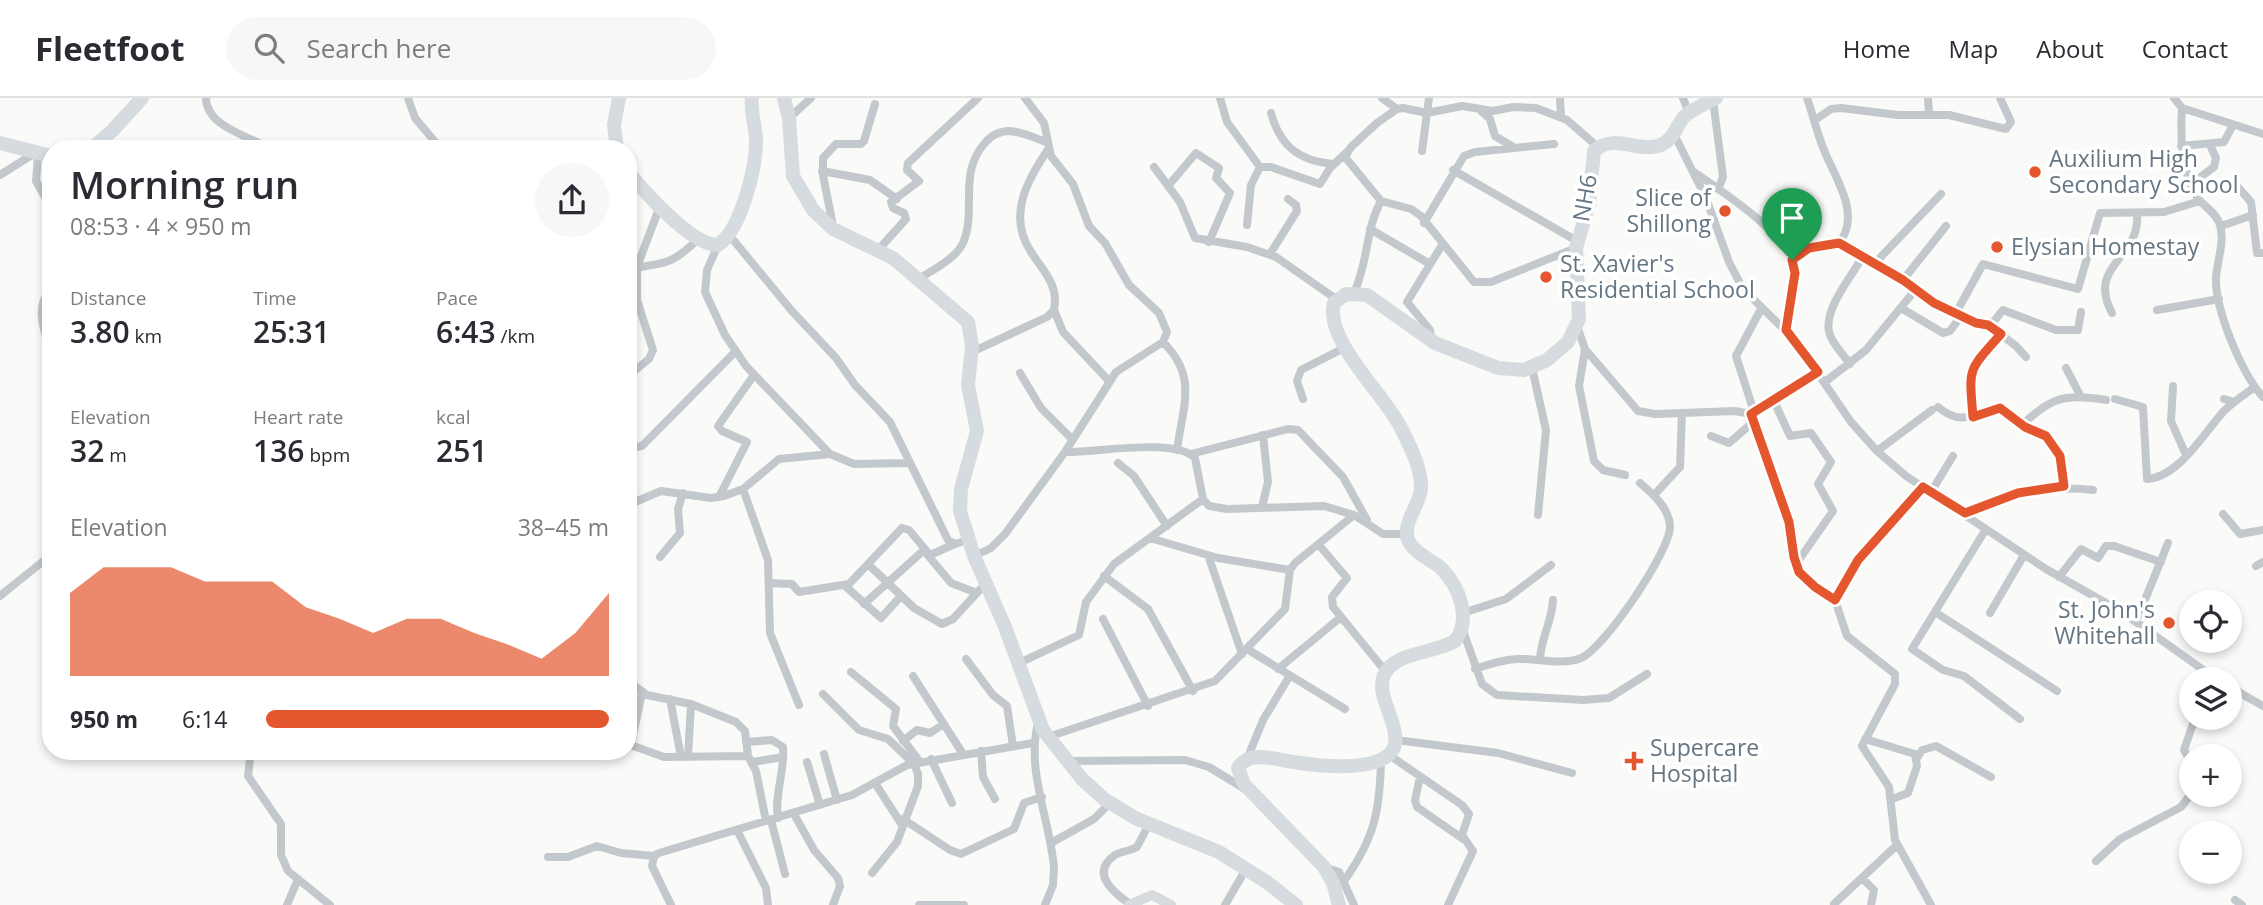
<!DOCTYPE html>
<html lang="en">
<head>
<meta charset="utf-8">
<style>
  :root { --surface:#fff; --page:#f7f7f7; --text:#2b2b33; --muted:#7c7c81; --line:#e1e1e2; --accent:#e4572e }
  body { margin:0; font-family:"Open Sans",sans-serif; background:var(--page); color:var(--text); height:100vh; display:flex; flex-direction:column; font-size:26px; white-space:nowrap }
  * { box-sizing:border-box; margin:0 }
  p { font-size:23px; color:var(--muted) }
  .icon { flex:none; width:38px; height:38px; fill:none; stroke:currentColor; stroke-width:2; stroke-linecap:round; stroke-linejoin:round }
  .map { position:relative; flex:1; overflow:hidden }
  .side { position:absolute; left:42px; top:42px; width:595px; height:620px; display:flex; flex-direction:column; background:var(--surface); border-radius:28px; box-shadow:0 4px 10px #0003 }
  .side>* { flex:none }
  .fabs { position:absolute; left:2179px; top:492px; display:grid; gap:14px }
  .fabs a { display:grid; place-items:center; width:63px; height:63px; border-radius:50%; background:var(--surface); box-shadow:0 4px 10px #0003; font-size:35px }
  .pin { position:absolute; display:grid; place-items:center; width:60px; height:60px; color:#fff; margin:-72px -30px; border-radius:50% 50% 50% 0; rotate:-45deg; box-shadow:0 0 7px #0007 }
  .pin .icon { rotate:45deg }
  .round { display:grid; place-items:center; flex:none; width:74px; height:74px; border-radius:37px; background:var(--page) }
  .overview { display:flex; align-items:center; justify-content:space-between; height:119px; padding:0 28px }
  h1 { font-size:38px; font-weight:600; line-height:52px }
  .stats { display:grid; grid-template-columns:repeat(3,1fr); gap:10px; height:119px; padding:7px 28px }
  .stats div { display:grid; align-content:center }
  .stats b { font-size:30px; font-weight:600 }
  .stats small { font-size:19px; font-weight:400 }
  .stats p { font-size:19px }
  .chart { height:196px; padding:14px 28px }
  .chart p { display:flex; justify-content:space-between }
  .chart svg { width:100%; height:126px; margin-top:7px; fill:var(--accent); opacity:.7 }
  ul { padding:0 28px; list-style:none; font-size:23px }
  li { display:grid; grid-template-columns:112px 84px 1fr; align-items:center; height:52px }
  li i { height:18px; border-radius:9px; background:var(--accent) }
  header { display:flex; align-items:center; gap:42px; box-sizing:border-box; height:98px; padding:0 35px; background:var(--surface); border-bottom:2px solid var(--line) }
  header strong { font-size:33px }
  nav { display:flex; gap:38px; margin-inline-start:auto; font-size:24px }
  .search { width:490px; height:63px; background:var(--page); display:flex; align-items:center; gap:18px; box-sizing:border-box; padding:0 24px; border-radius:38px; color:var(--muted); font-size:26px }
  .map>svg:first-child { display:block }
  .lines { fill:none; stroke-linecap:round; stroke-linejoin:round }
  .street { stroke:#c3c8cc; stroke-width:8 }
  .secondary { stroke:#d6dbdf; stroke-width:10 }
  .highway { stroke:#d6dbdf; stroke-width:14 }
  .route-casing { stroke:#fff; stroke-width:14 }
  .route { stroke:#e4572e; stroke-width:9 }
  .poi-dot { fill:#e4572e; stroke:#fff; stroke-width:2.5 }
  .labels { text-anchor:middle; stroke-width:7; stroke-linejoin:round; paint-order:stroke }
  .poi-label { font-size:23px; fill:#657683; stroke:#fff; text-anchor:start }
  .street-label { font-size:23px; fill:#657683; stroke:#fff }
</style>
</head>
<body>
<header>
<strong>Fleetfoot</strong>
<div class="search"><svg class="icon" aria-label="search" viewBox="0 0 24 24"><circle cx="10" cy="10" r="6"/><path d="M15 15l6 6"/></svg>Search here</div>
<nav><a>Home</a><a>Map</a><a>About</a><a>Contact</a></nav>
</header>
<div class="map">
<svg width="2263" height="807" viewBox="0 0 2263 807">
  <rect width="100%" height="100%" fill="#fafaf8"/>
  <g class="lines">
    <path class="street" d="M206,0C206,29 250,38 270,51
      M408,0L415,20L441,51
      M1220,0L1227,24L1260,69
      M1382,0L1397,11
      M1560,0L1561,19
      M1683,0L1689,15
      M1928,0L1929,16
      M2174,0L2182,10L2263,36
      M1713,2L1723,79L1718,91
      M2182,10C2180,39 2181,73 2197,99C2204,109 2216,114 2220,127C2225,144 2217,163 2216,180C2215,212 2242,276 2263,299
      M1481,13L1490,21L1495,38L1515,50
      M1271,15C1280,48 1299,63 1333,66
      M789,20L811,0
      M1815,22L1831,11L1841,10L1898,17H1949L2006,31L2011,24L2000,0
      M1674,36L1706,100L1729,164L1743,191L1795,242L1851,324L1877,353L1906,378L2046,471L2122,514L2216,581
      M2181,48L2224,44L2233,27
      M1422,53L1429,0
      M38,56L36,83L51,110
      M1154,69L1180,104L1195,140L1247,149L1276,159L1336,201
      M1453,72L1577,143
      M822,73L870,82L897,101
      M1694,74C1720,92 1786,135 1794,166C1798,185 1789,212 1786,232
      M0,77L35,55
      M2191,86L2214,69L2216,60L2210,47
      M2235,86L2251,104L2257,155H2263
      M1168,88L1196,55L1219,70L1216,80L1230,95L1209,144
      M1424,125L1464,58L1475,54L1554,46
      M1247,127L1251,87L1260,69H1271L1320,86L1330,70L1347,54
      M833,128L823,77V60L836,46H861L864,43L875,6
      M2221,128L2253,117
      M1370,131L1430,166
      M730,138L791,212L836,260L855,287L890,324L948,442L955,446L968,442
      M1839,145C1862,158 1971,232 1988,227C1995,225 1998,217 2003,212L2056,232H2078L2081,214
      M718,147L707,172L705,194L725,237L746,268L830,356L854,366L908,365
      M1576,150L1491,184H1474L1421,118L1411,111L1381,103L1345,59L1351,49L1377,25L1397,11L1403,10L1427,15L1462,8L1493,13L1513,9L1536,10L1567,22L1598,49
      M879,151L906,121L904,115L893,110L891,104L919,83L907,72L908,65L978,0
      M1270,156L1297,113L1296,107L1288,101
      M1792,162L1809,150L1839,145C1862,117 1835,80 1824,52C1817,35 1813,17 1807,0
      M1875,165L1941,96
      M628,171C663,165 671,168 698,141
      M1903,182L1946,128
      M916,183C930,173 956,161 963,145C977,113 958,76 984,46C1003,23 1025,36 1048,45
      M51,190C34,210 44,232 51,254
      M1354,195C1369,162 1365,132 1381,103
      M1901,210L1943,235L1950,233L1961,218
      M1054,212L1063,234L1109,283
      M2157,212L2219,201
      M1956,215L1983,166L2078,191L2100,115L2164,114L2200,103
      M2112,215C2086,166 2141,162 2137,115
      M1988,227L2016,248L2026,259
      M1577,228L1585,251L1638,313L1655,316L1735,313L1751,316
      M1431,242L1430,232L1407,204L1442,147
      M1163,244C1198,279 1183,307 1177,352
      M1585,251L1579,288L1594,363L1603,372L1625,377
      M972,254L1047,219L1054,212C1059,187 1044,174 1031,154C1007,118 1027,82 1049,50
      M1850,266C1843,256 1832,246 1829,234C1824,210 1852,178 1863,158
      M1532,270L1546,332L1538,417
      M2066,270L2081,299
      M1818,274L1751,316L1789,424L1794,459L1799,474L1815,489L1835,502
      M1020,275L1041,310L1073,342
      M628,278L649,261L653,252L637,202V169L660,108
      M1825,284L1866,252L1916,191
      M2173,288L2171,323L2186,357
      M1303,301L1297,283L1301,272L1346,249
      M1773,301L1790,338L1811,335L1831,364L1818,386L1833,413L1796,466
      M2115,301L2143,309L2147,381C2179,379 2203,336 2224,313C2233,304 2244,297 2255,289
      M2224,301L2234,304
      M1938,309C1968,334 1978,306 2000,310C2009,312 2014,322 2021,327C2053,348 2065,341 2064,388
      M1754,314L1736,258L1761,211
      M1973,319C1968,269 1967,274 2001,236
      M2022,327C2051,299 2066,295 2106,302
      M1711,338L1729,345L1752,325
      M628,343L636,349L642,348L735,254
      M1877,353L1932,312
      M1065,354C1094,355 1176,339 1195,360L1203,401L1209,408L1227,411L1324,408L1354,417L1383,436H1407
      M1191,356L1288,331L1298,332L1343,379L1367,422
      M1118,365L1134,378L1167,428
      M1923,389L1858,462L1835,502L1847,538L1895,576V586L1862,648L1889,689L1895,742L1931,807
      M743,391L768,462L770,535L799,607
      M1931,394L1953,358
      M1654,397L1680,369L1682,315
      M719,399L747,344L722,333L718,328L754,277
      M628,407L661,393L711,400L724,398L743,391L779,361L830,356
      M1262,409L1268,384L1263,337
      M1965,415C2008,398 2046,386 2093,392
      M2223,416L2240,436L2263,432
      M1986,431L1912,551L1943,572L1964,578L2020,621
      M1150,440L1218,460L1290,472
      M1318,446L1347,480L1332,499L1333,509L1386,574
      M926,455L951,485L977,495
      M1208,457L1242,556
      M974,458L991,450L1005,436L1065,354L1116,274L1163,244L1167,234L1159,215L1129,187L1105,145L1089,128L1073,86L1051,58L1044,25L1025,0
      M660,459L680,435L678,411L683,395
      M869,467L914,510L942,526L953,521L986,485
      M2256,468L2263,464
      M1104,478L1148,511L1193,593
      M2059,479L2081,451L2098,460L2106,448H2114L2161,464
      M769,485L792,486L799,494L849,486L902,430L909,432L930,457L955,446
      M844,487L881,520L901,498
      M0,498L51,457
      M864,506L924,452
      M1935,514L2057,593
      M1463,515L1506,501L1551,467
      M1990,515L2024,457
      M1103,521L1148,608
      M2136,524L2168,445
      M1462,530L1482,586L1497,597L1583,602L1609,600L1647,576
      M1247,551L1345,611
      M966,561L993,597L1007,608L1013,648
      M1540,561C1541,539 1552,524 1553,502
      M1017,566L1079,537L1086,504L1114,466L1203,401
      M1278,571L1341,519
      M1475,571C1489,566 1502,562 1517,561C1537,560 1562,568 1581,560C1604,551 1671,452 1670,428C1669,410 1653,396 1640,385
      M851,574L896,611L893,628L920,664
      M913,578L963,656
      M628,583L647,597L691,606L736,624L745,633L748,658
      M2230,589L2263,608
      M823,596L859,632L888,641L914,666L918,676V688L897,744L872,775
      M670,601L681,659
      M1038,625C1026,673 1050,722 1054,770L1053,787L1045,807
      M1048,639L1215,583L1285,511L1290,472L1295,465L1354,417
      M1865,641L1915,656L1917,668L1908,695L1892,701
      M1396,642L1498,655L1572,675
      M903,643L917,632L930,635L944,626
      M746,644L772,642L783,649C785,674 774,697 778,720
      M628,646L664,659L748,658L756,673L766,723
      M631,647L642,595
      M251,653L248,678L281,726V757L288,773L330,807
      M981,653L983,679L995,701
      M824,656L837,702
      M1389,657L1462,707L1469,716L1462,737L1473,753L1448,807
      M688,659L691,606
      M1917,660L1922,652L1936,648L1991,679
      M931,661L952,705
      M1247,661L1263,622L1289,579
      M1067,663L1185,662L1209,669L1245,691
      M753,664L783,659
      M807,664L820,707
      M2191,664L2184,652L2195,620
      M1420,679L1415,702L1417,709L1463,741
      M875,685L902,727
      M794,716L814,752L838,780L840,788L833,807
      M903,721L950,752L961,756L1014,731L1024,705L1042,699
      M771,722L785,776
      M737,732L766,790L768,807
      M1051,745L1094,721L1110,705
      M548,759H568L597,748L621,755L654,758
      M2096,763L2120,741L2181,709L2191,696
      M1324,769L1339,774L1354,807
      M1862,780L1874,792L1871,807
      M1344,783C1374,741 1380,714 1381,662
      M2235,802L2242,807
      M1130,806C1114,795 1089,775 1115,757C1122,753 1130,753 1137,749L1149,726
      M1834,806L1897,747
      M287,807L298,781
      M671,807L652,768L654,758L659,755L852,697L907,667L1033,645
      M919,807H964
      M1225,807L1246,771"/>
    <path class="secondary" d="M1129,807L1152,797L1171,807"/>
    <path class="highway" d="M784,0L789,20L793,78L813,112L833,131L893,160L968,224L972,248L968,287L977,333L961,391L960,413L974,458L1005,529L1043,632L1082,681L1104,701L1135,720L1219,754L1268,785L1296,807
      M0,45L51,58
      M91,51L113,32L142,0
      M617,51L614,27L619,0
      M628,74C644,93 692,148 718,147C741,132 756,70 756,43C756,28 750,15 752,0
      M1339,807L1333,785L1324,769L1244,686L1238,670C1241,665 1245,662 1251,660C1264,657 1280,662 1293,664C1319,668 1354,672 1378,663C1420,647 1372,604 1384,577C1395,553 1434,556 1455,543C1472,521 1459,488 1441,470C1432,462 1418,457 1411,447C1398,429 1419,410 1421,391C1422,371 1410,348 1401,330C1385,297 1324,242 1334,205L1346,196L1367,197L1435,245L1498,270L1524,272L1547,262L1568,244L1579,221L1576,150L1589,106L1594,53C1614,35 1636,54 1658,48C1673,43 1675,31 1683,20C1691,11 1706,6 1716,0"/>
  </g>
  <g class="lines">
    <defs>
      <path id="route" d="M1839,145L1903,182L1934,205L1976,225L1988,227L2001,236C1967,274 1969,269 1973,319L2000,310L2025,329L2046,338L2060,358L2064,388L2018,395L1965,415L1923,389L1858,462L1835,502L1815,489L1799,474L1794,459L1789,424L1751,316L1818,274L1786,232L1795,175L1792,162L1809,150Z"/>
    </defs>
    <use href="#route" class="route-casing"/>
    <use href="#route" class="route"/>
  </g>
  <g class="poi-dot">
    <circle cx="2035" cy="74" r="7"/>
    <circle cx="1725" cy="113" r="7"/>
    <circle cx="1997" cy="149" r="7"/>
    <circle cx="1546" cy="179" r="7"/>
    <circle cx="2169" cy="525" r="7"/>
    <path d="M1630.5 652.5h7v7h7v7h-7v7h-7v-7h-7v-7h7z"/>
  </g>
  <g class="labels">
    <g class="poi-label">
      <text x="2049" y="69">Auxilium High<tspan x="2049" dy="26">Secondary School</tspan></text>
      <text x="1711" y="108" text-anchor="end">Slice of<tspan x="1711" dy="26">Shillong</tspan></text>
      <text x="2011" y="157">Elysian Homestay</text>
      <text x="1560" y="174">St. Xavier's<tspan x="1560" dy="26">Residential School</tspan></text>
      <text x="2155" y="520" text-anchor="end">St. John's<tspan x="2155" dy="26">Whitehall</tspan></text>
      <text x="1650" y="658">Supercare<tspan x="1650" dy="26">Hospital</tspan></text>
    </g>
    <g class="street-label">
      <text transform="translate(1585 100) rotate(-80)" y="8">NH6</text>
    </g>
  </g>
</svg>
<div class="fabs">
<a><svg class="icon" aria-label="locate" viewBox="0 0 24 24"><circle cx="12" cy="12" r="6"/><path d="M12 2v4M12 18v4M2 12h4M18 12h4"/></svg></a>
<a><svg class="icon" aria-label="layers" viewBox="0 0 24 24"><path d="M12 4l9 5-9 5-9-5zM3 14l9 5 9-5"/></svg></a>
<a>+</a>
<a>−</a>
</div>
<div class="pin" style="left:1792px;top:162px;background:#1e9e55"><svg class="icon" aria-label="arrive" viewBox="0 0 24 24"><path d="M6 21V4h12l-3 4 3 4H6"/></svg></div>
<section class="side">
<div class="overview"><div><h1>Morning run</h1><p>08:53 · 4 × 950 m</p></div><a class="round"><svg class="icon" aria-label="share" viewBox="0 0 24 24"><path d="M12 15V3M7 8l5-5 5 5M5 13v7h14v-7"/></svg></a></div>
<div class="stats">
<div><p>Distance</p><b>3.80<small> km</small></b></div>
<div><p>Time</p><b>25:31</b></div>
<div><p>Pace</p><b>6:43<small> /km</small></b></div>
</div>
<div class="stats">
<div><p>Elevation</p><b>32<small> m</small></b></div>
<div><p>Heart rate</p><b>136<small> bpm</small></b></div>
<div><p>kcal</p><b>251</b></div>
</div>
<div class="chart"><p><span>Elevation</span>38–45 m</p>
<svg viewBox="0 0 160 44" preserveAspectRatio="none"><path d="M0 44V15L10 6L20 6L30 6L40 11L50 11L60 11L70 20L80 24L90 29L100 24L110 24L120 29L130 33L140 38L150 29L160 15V44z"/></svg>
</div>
<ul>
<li><b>950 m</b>6:14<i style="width:100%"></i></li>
</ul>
</section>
</div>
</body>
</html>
